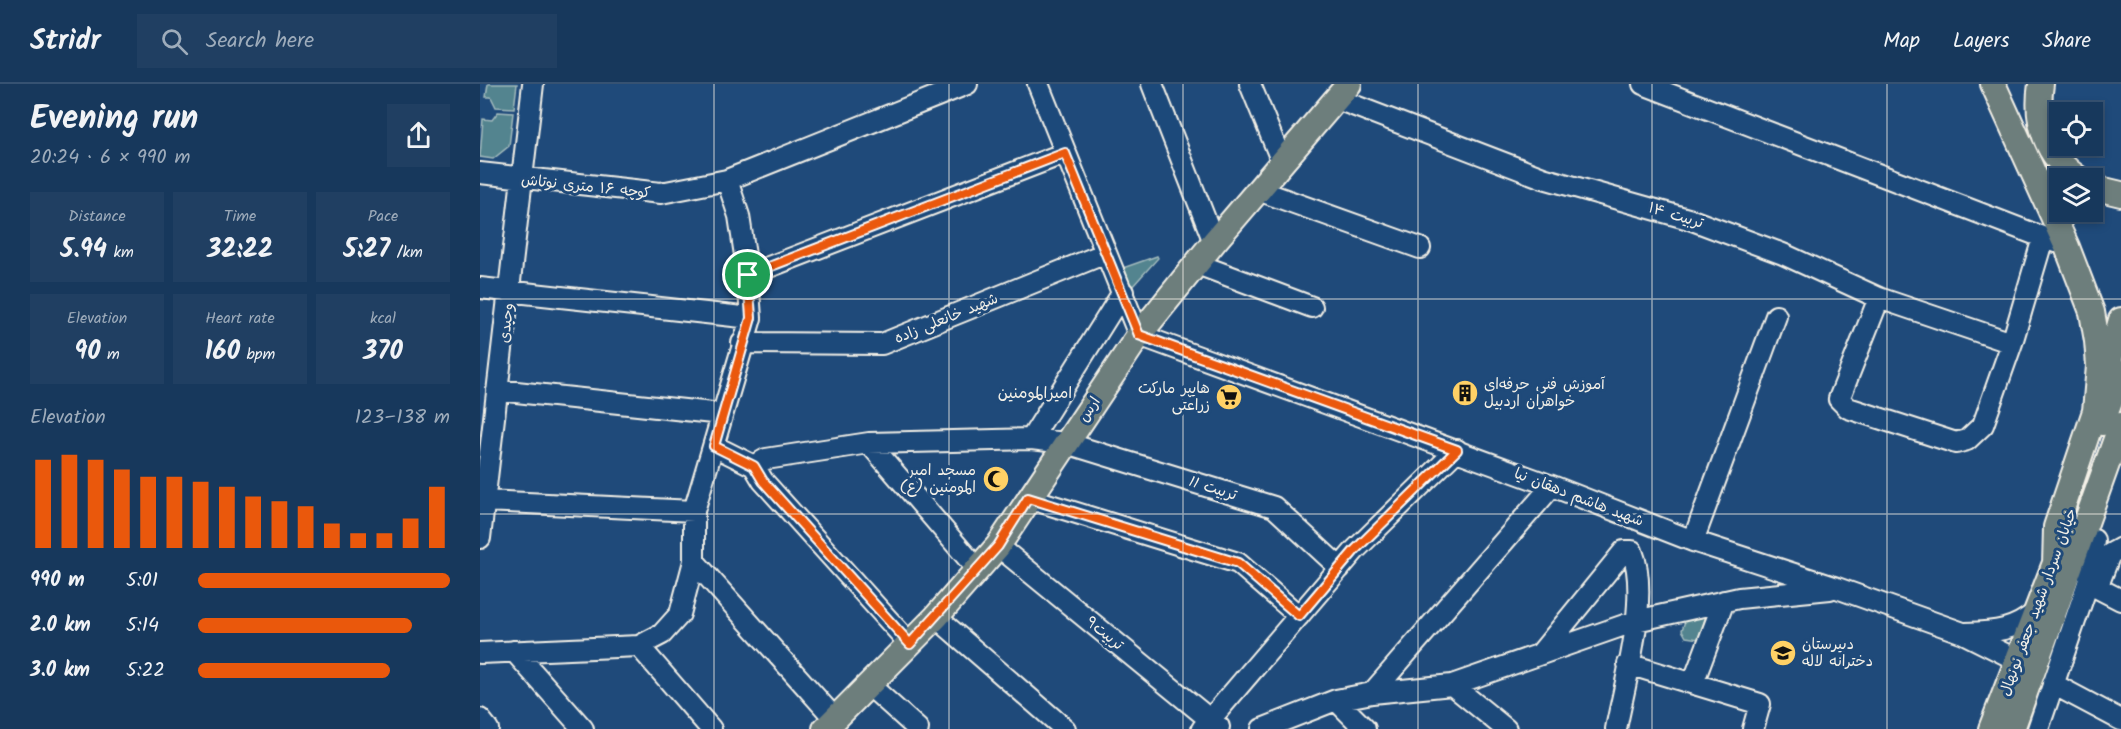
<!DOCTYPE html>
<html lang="en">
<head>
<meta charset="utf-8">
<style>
  :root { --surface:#17385c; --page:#203f62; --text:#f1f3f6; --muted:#9eacbb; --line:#365272; --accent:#ea580c }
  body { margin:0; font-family:Kalam,"Playpen Sans Arabic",sans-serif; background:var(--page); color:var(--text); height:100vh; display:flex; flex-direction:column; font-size:22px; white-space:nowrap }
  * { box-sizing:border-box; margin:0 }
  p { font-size:20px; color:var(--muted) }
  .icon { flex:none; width:33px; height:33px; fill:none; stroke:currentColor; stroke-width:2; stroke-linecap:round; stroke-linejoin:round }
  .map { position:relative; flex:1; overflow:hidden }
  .details { display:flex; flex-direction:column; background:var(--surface); width:480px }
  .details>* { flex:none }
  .controls { position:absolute; left:1569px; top:18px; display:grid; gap:12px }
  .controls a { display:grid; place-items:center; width:54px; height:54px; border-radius:0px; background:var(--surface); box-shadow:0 3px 9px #0003,0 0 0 2px var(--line); font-size:30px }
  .pin { position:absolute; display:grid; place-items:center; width:51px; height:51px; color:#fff; margin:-26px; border:3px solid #fff; border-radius:50%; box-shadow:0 2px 6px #0007 }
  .round { display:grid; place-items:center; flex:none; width:63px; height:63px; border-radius:0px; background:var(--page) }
  .headline { display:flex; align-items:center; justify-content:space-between; height:102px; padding:0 30px }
  h1 { font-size:33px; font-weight:700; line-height:45px }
  .stats { display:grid; grid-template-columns:repeat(3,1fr); gap:9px; height:102px; padding:6px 30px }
  .stats div { display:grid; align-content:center; border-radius:0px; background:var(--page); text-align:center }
  .stats b { font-size:26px; font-weight:700 }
  .stats small { font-size:16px; font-weight:400 }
  .stats p { font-size:16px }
  .chart { height:168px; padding:12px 30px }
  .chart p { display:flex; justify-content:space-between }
  .chart svg { width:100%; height:108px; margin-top:6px; stroke:var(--accent); stroke-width:6 }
  ul { padding:0 30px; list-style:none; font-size:20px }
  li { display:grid; grid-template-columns:96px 72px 1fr; align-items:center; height:45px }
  li i { height:15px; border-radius:8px; background:var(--accent) }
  header { display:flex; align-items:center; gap:36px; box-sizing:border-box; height:84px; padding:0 30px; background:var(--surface); border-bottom:2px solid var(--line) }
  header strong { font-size:28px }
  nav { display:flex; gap:33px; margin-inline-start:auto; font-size:21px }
  .search { width:420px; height:54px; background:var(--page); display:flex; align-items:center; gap:15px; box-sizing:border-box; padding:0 21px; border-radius:0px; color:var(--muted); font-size:22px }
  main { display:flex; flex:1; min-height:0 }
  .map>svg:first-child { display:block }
  .green { fill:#52848f; stroke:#a3babc; stroke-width:1.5 }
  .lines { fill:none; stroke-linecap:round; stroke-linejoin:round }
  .minor-casing { stroke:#f4f1e8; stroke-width:24 }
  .major-casing { stroke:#f4f1e8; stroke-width:28 }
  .minor { stroke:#1f4a7a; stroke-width:20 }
  .major { stroke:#6d7e7c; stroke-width:24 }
  .route-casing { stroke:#fff; stroke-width:12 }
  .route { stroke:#ea580c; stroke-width:8 }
  .grid { fill:none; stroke:#f4f1e8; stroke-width:1.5; stroke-opacity:0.55 }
  .labels { text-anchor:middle; stroke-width:6; stroke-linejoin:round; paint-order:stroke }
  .street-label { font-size:15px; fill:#f4f1e8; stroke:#1f4a7a }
  .poi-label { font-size:15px; fill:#f4f1e8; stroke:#1f4a7a; text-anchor:start }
  .neighbourhood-label { font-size:16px; fill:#f4f1e8; stroke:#1f4a7a }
</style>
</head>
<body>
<header>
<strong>Stridr</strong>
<div class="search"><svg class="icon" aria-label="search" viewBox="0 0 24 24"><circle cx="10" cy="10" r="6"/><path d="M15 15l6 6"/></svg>Search here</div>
<nav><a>Map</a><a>Layers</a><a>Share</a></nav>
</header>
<main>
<section class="details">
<div class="headline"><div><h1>Evening run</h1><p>20:24 · 6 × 990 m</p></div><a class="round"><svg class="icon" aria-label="share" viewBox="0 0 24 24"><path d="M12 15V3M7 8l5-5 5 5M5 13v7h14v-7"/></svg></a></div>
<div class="stats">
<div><p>Distance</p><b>5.94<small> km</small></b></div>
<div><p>Time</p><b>32:22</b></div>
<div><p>Pace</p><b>5:27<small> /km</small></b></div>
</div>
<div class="stats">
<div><p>Elevation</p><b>90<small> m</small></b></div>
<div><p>Heart rate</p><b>160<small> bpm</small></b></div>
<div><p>kcal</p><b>370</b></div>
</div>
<div class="chart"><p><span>Elevation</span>123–138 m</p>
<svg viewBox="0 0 160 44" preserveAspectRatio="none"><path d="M5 44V8M15 44V6M25 44V8M35 44V12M45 44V15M55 44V15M65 44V17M75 44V19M85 44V23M95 44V25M105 44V27M115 44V34M125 44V38M135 44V38M145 44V32M155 44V19"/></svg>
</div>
<ul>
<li><b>990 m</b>5:01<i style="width:100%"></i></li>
<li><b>2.0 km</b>5:14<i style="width:85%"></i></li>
<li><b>3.0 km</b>5:22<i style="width:76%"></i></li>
</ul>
</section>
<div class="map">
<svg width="1641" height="645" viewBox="0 0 1641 645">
  <rect width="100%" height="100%" fill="#1f4a7a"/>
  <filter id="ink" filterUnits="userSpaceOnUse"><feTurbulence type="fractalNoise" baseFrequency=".0167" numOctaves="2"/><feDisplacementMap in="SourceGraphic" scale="12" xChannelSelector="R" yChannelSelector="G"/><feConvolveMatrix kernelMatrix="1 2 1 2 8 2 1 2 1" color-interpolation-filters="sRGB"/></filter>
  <g filter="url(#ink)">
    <path class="green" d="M8,0H37L34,24L16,23L11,13H6Z
      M18,28L33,29L29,62L13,75L0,73L3,35L12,36Z
      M677,172L678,174L651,204L643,184Z
      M1228,525L1219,555L1206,553L1202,546L1207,531Z"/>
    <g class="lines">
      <defs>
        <path id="minor" d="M558,0L659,251L1072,402L1213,457L1357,504L1483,549L1537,576
          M672,0L734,158
          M770,0L802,78
          M1163,0L1575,158
          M857,15L1063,94L1212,136L1303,170L1399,214L1532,259
          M0,89L181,109L247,96
          M778,106L940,164
          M717,180L832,223
          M268,191L585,69
          M0,204L271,234
          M1399,214L1359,315L1368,324L1476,359L1487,356L1503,341L1532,259L1563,154
          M262,259L402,260L626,169
          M17,306L242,330
          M551,355L643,208
          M389,359L498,486
          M234,362L274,382
          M274,382L286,375L389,359L551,355L586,359L794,423L860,484
          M274,382L283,397L430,560
          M548,414L758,479L819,532
          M5,417L214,427
          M0,454L53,0
          M1213,457L1296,232
          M518,462L739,643
          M214,477L355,635
          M1608,499L1641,516
          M1617,504L1630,470L1641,464
          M456,533L585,645
          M1486,549C1515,548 1534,547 1557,527
          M159,562L231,645
          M34,567L103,645
          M0,569L159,562L182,550L200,530L214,477V427L271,234L268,191L259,132L247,96L487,0
          M1060,570L1144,467H1152C1170,511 1145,598 1136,645
          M1148,580L1280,620L1273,645
          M1213,599L1244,517
          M1573,600L1641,636
          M389,601L438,645
          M972,601L1026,645
          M892,609L1072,402
          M856,616L885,645
          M0,635L8,645
          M722,645L875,466L977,366
          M782,645L856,616L892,609L972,601L1156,537L1259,514L1350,505
          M1558,645L1608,499L1614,456"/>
        <path id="major" d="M1513,0L1587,163L1612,228L1617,257L1619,282L1615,327L1576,443L1575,481
          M1561,0C1555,38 1566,72 1598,94
          M1612,103L1641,110
          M1626,288L1641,236
          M1622,339L1641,288
          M345,645L456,533L518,462L659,251L734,158L869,0
          M1511,645L1580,466
          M1532,645L1641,341"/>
      </defs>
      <use href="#minor" class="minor-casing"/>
      <use href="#major" class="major-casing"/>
      <use href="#minor" class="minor"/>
      <use href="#major" class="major"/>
    </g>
  </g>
  <g class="lines" filter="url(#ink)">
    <defs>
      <path id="route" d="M585,69L659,251L977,366L875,466L819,532L758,479L548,414L518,462L430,560L283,397L274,382L234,362L271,234L268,191Z"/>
    </defs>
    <use href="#route" class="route-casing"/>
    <use href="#route" class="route"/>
  </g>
  <path class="grid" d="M234,0V645M469,0V645M703,0V645M938,0V645M1172,0V645M1407,0V645M0,215H1641M0,430H1641"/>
  <defs>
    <symbol id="building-disc" viewBox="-11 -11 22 22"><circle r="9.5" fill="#ffd166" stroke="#1f4a7a"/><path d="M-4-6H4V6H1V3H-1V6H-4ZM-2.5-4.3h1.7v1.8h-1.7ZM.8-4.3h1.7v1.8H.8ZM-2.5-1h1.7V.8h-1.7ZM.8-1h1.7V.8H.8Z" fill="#111"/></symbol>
    <symbol id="supermarket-disc" viewBox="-11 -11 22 22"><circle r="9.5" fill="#ffd166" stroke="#1f4a7a"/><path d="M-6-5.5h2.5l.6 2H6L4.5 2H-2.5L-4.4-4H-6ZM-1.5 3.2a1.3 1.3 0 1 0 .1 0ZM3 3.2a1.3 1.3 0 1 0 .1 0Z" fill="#111"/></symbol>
    <symbol id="mosque-disc" viewBox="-11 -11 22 22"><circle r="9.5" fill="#ffd166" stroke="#1f4a7a"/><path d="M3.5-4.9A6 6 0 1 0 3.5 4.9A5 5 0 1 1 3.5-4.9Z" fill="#111"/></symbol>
    <symbol id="school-disc" viewBox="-11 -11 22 22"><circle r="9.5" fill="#ffd166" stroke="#1f4a7a"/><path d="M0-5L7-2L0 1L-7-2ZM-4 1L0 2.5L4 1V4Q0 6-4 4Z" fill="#111"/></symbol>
  </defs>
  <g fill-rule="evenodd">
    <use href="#building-disc" x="970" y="294" width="30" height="30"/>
    <use href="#supermarket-disc" x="734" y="298" width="30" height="30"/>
    <use href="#mosque-disc" x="501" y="380" width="30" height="30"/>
    <use href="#school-disc" x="1288" y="554" width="30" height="30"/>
  </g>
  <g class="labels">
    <g class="street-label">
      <text transform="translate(106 102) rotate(6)" y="5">کوچه ۱۶ متری نوتاش</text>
      <text transform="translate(1196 131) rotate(17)" y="5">تربیت ۱۴</text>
      <text transform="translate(466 234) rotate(-22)" y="5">شهید خانعلی زاده</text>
      <text transform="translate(26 239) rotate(-83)" y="5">وحیدی</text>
      <text transform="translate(609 325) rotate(-56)" y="5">ارس</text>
      <text transform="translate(733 404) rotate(17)" y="5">تربیت 11</text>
      <text transform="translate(1099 413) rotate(21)" y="5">شهید هاشم دهقان نیا</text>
      <text transform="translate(1558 518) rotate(-70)" y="5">خیابان سردار شهید جعفر نونهال</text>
      <text transform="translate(625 549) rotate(39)" y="5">تربیت۹</text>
    </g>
    <g class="poi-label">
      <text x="1004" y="305">آموزش فنی حرفه‌ای<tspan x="1004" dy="17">خواهران اردبیل</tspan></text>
      <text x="730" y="309" text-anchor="end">هایپر مارکت<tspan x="730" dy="17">زراعتی</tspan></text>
      <text x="496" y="391" text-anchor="end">مسجد امیر<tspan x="496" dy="17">المومنین (ع)</tspan></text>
      <text x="1322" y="565">دبیرستان<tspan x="1322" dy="17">دخترانه لاله</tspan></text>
    </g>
    <g class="neighbourhood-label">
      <text x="555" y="314">امیرالمومنین</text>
    </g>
  </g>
</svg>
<div class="controls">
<a><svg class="icon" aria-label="locate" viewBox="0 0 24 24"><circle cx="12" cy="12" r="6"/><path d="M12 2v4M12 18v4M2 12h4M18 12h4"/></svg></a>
<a><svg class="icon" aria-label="layers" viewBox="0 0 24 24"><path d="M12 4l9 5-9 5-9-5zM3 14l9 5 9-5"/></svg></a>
</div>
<div class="pin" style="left:268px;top:191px;background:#1e9e55"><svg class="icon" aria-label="arrive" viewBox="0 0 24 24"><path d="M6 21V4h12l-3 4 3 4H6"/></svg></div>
</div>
</main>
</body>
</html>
